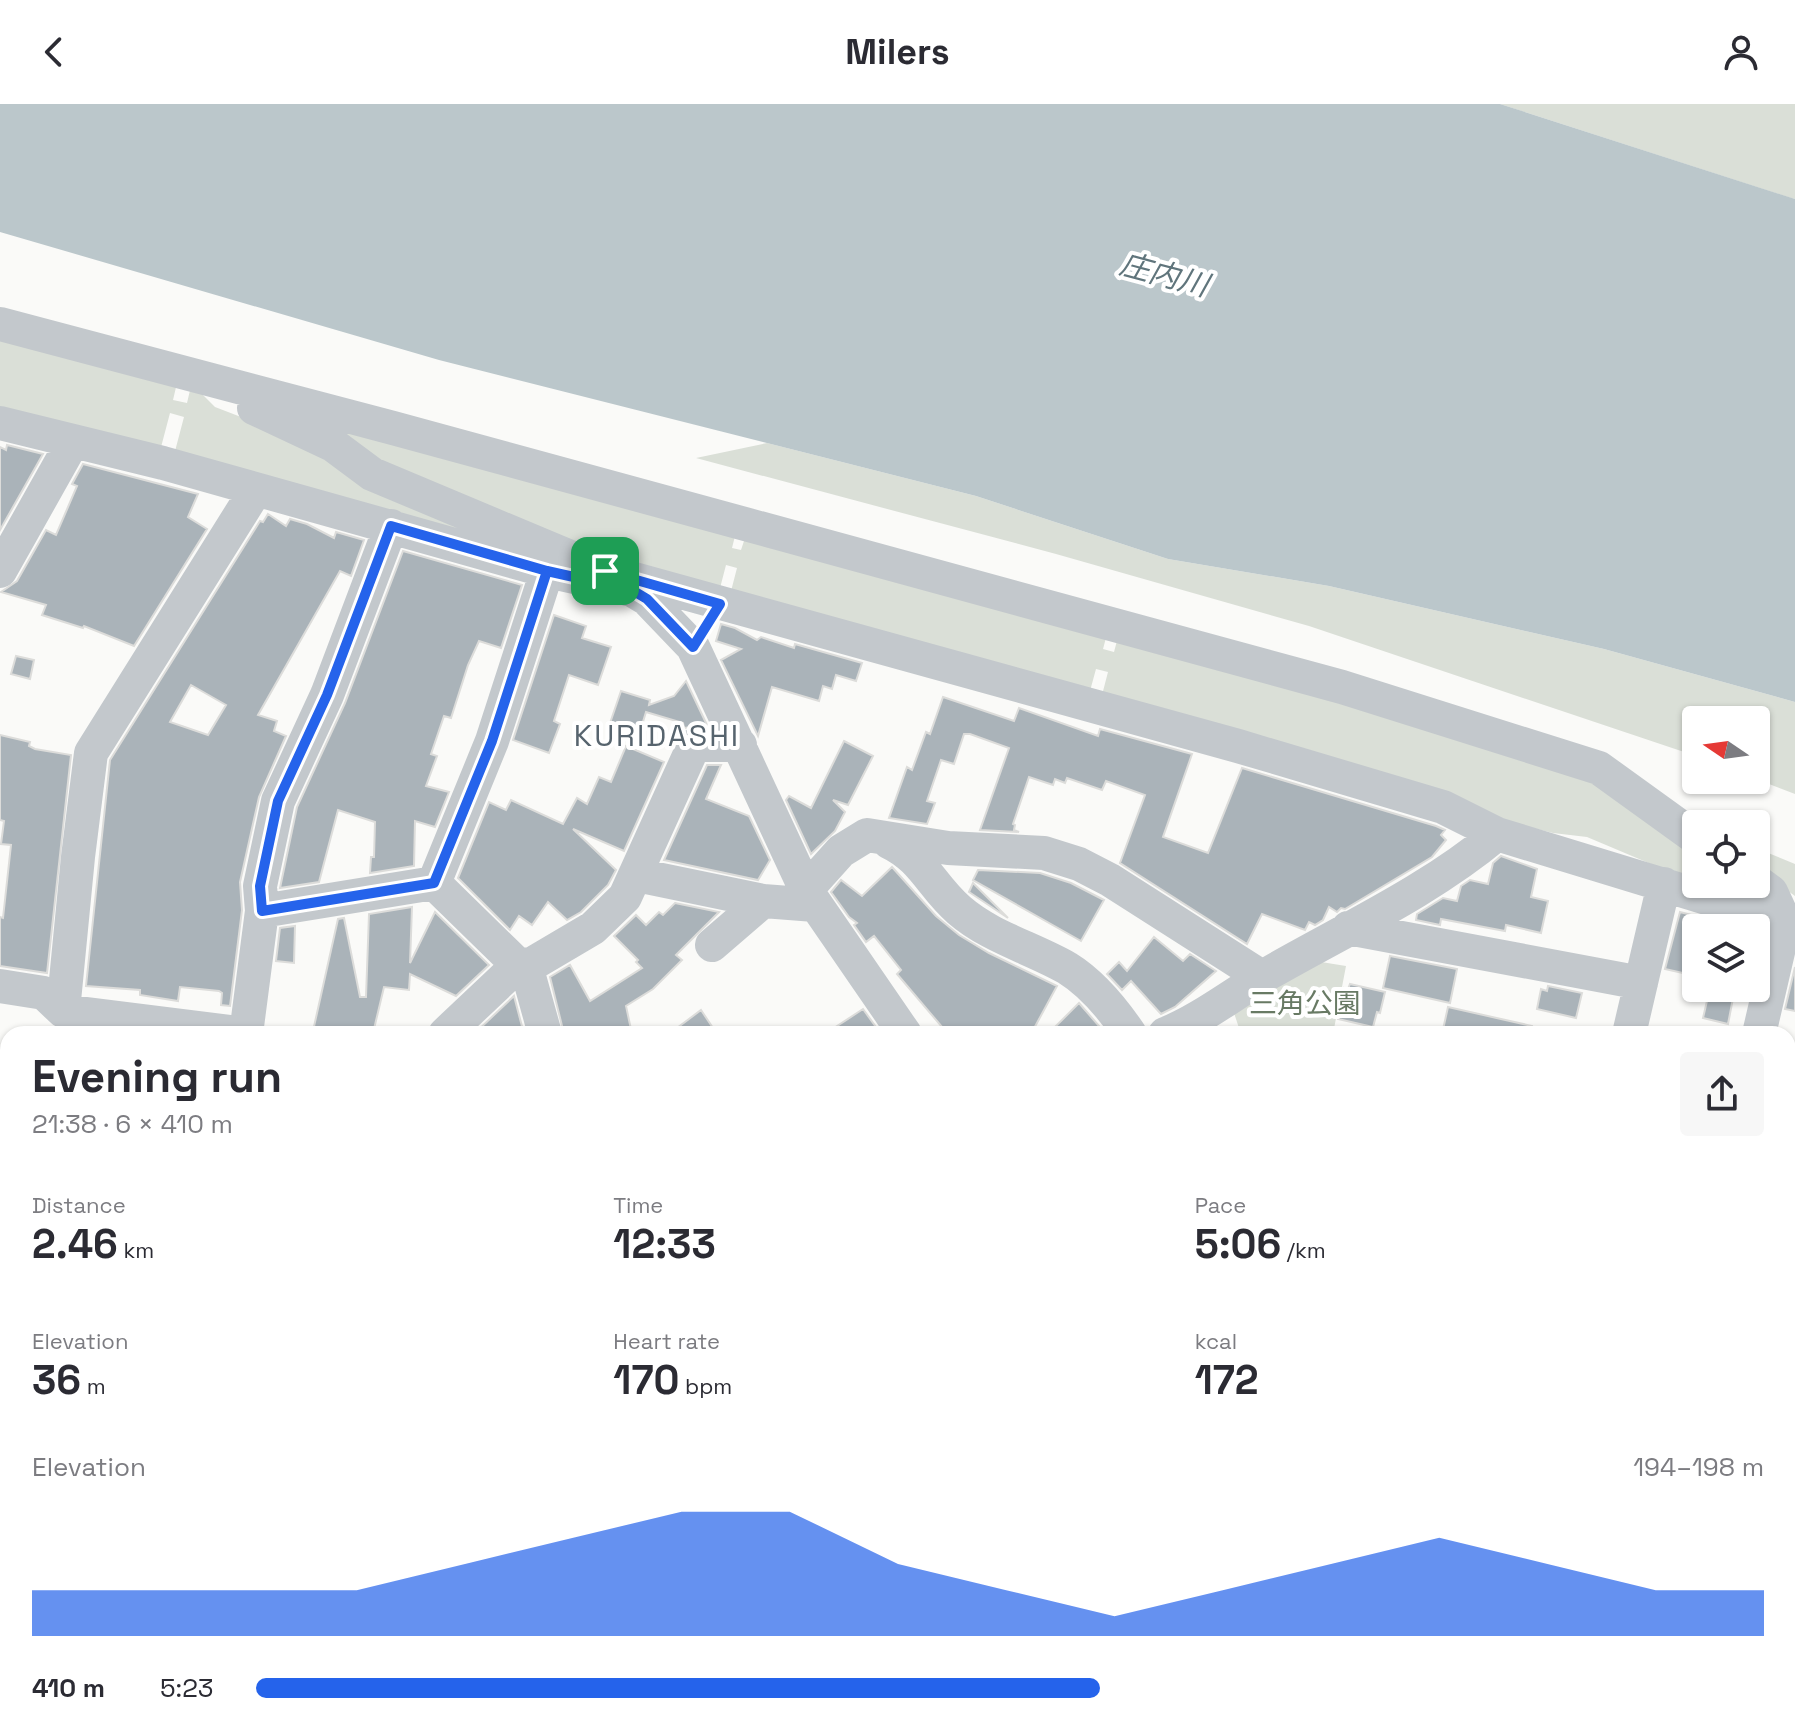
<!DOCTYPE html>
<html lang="en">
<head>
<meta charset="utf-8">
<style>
  :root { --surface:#fff; --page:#f7f7f7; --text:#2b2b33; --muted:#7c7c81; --accent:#2563eb }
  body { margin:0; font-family:"Space Grotesk","Noto Sans JP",sans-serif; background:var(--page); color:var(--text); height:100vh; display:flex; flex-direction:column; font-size:30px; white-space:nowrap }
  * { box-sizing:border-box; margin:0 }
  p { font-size:26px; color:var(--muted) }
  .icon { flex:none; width:44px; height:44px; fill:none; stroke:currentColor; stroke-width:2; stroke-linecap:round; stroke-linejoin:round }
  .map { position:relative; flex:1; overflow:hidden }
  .drawer { position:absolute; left:0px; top:922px; width:1796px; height:710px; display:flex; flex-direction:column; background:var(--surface); border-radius:24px 24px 0 0; box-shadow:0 2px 6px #0004 }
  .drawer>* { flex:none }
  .needle { width:52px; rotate:283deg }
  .controls { position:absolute; left:1682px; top:602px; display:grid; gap:16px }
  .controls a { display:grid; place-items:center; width:88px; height:88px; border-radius:8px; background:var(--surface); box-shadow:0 2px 6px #0004; font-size:40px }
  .pin { position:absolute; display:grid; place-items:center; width:68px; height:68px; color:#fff; margin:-34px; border-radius:16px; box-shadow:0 4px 12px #0006 }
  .round { display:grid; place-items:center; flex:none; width:84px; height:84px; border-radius:8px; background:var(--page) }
  .head { display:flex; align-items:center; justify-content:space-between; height:136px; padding:0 32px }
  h1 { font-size:44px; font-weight:800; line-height:60px }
  .figures { display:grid; grid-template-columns:repeat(3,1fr); gap:12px; height:136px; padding:8px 32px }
  .figures div { display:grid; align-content:center }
  .figures b { font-size:40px; font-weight:800 }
  .figures small { font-size:22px; font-weight:400 }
  .figures p { font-size:22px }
  .chart { height:224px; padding:16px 32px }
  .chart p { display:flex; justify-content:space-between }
  .chart svg { width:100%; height:144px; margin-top:8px; fill:var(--accent); opacity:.7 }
  ul { padding:0 32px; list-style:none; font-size:26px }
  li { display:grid; grid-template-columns:128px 96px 1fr; align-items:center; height:60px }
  li i { height:20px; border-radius:10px; background:var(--accent) }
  header { display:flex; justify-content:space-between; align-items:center; height:104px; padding:0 32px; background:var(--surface); font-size:36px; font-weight:800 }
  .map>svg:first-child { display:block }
  .green { fill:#dadfd7 }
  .water { fill:#bbc7cb }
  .building { fill:#aab3b9; stroke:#dcdcda; stroke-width:2; fill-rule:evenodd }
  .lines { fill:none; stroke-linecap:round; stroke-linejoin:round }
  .minor { stroke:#c3c8cc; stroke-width:34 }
  .major { stroke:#d6dbdf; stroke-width:42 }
  .route-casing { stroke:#fff; stroke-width:16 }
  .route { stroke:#2563eb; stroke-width:10 }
  .labels { text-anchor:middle; stroke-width:8; stroke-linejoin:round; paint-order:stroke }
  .park-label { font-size:28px; fill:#687a64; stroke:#fff }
  .water-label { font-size:30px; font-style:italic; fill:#60757c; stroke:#fff }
  .neighbourhood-label { font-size:30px; letter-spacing:2px; fill:#57646e; stroke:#fff }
</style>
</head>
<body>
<header><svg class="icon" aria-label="back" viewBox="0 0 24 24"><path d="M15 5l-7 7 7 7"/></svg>Milers<svg class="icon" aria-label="person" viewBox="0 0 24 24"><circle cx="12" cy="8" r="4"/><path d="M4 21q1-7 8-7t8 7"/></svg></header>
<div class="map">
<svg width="1795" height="1631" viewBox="0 0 1795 1631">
  <rect width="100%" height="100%" fill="#fafaf8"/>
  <path class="green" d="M1500,0H1795V95L1791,94Z
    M0,230L177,279L173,296L187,299L191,282L195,283L215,303L329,347L565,457L174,351L184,313L170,309L160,347L0,307Z
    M262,299L736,428L732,444L741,446L746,431L1107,530L1103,545L1114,548L1118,533L1329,591L1596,680L1696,747V779L1587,733L1553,729L1505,717L1102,591L1108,568L1096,565L1090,587L730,491L737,464L726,461L719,488L606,459L376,364Z
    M767,339L976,392L1168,455L1329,482L1604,545L1795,598V690L1756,675V616H1696V652L1309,522L1056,450L696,354Z
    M1756,744L1795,760V792L1756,764Z
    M1315,857L1346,862L1333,930H1290L1239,924L1233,906Z"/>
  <path class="water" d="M0,0H1500L1795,95V598L1604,545L1329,482L1168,455L976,392L439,256L0,128Z
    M1788,1154L1795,1155V1593H1788Z
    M164,1624H841L826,1631H147Z"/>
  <path class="building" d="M7,341L43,350L0,426V343L6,346Z
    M83,360L198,390L188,413L207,425L134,542L84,522L83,524L42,511L46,501L1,488L17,477L46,426L56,431L77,382L72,380Z
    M268,410L286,422L290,415L307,420L334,434L336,428L364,436L351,472L340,467L258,611L277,617L274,627L286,632L259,693L240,778L242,806L230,902L221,901L222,889L219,887L180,883L178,897L140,891V886L86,882L110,656L260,417L263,418ZM191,581L226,601L208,631L170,618Z
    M403,447L522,481L501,544L479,537L468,561L451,614L444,612L431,650L437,652L426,682L449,688L435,723L415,717L414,762L370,769L371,753H374L375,718L338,706L319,778L280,784L297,703L345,599Z
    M554,511L586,522L582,534L611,543L598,581L569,571L554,617L560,620L549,649L513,636Z
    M721,520L735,524L757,536L761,533L794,544L795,540L862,559L856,577L836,571L832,585L823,582L819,597L772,583L758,632L721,556L741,545L716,537Z
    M16,552L34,556L30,575L11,570Z
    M686,577L707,621L684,624L683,619L646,608L638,634L608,625L621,587L650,596L649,601L674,592Z
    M943,593L1014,617L1019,604L1098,632L1100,625L1192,650L1163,733L1208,749L1242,664L1436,722L1445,726L1441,731L1446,736L1432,753L1345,805L1341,804L1337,808L1329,803L1323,816L1315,821L1309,818L1305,826L1262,810L1247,840L1120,759L1145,691L1106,677L1102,686L1067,674L1065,679L1055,675L1053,681L1029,673L1013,720L1015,721L1014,726L1019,728L980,726L1009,644L970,630H964L954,660L941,656L927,697L935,699L927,720L889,714L907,663L912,666L926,628L930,630Z
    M0,631L30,638L29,642L35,645L71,651L47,869L0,862V813L3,814L11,741L1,740L4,717L0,716Z
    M844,637L873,652L848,701L833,696L845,708L835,727L811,750L786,696L789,692L811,704Z
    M626,642L664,658L624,747L573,725L616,766L608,781L581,808L567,816L548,798L532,821L519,812L510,826L458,774L489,698L506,706L511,696L563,720L577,694L587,700L599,673L611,678Z
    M707,661H721L706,695L749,712L770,756L758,776L664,756Z
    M1501,752L1537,765L1531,793L1548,797L1541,829L1506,821L1505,827L1441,815L1440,821L1416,816L1417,810L1443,794L1457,797L1461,782L1470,776L1488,780L1493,759Z
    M892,763L936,812L959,831L989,849L1057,882L1031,930H948L897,870L901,866L874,832L866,838L854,821L857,819L849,813L831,788L841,776L862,792Z
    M978,766L1040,769L1071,779L1104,796L1081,837L973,776Z
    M973,779L1008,814L969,788Z
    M675,799L719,808L676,851L682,856L653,885L626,902L632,930H564L550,873L570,861L590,897L642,864L636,858L638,856L614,832L636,811L646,821L659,808L663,811Z
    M412,803L410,859L435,808L489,861L456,892L410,870L409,886L384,883L374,925H371L369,930H325L313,927L338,815L344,814L360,893H366L369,810Z
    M1680,808L1699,813L1696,824V872L1665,865Z
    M295,822L294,859L276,857L280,824Z
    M1154,833L1183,857L1190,850L1216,867L1175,903L1161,910L1131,877L1122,886L1107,870L1119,858L1127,867Z
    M1390,852L1457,865L1450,899L1383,884Z
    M1795,863V907L1785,905Z
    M1350,880L1385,888L1380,909L1377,908L1373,923L1338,915L1344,884L1348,885Z
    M1548,882L1582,889L1576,914L1537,905L1541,885L1547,887Z
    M1710,884H1735L1728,920L1703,914Z
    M514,892L524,930H474Z
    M1079,899L1106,930H1048Z
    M1448,903L1532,922L1531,930H1442Z
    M863,905L881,930H825Z
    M701,906L717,930H669Z"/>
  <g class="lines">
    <path class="minor" d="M0,220L393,324L1342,583L1599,664L1696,734
      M254,304L333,341L372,370L582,458
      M0,319L163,359L547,467L632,486L647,495L693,543L806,786L905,930
      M0,467L73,337
      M605,467L1238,642L1443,703L1497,730L1795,821
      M889,738C923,754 932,783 959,806C990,833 1032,844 1067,864C1093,880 1113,905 1130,930
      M637,771L763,797L815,801
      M1756,777L1771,788L1785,818L1759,930
      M434,779L492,637L547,467
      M806,786L841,747L867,731L948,744L1044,749L1079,760L1110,776L1262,873
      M262,807L434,779L518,861L530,876L545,930
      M1348,824L1641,879
      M712,841L763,797
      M0,882L44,889L63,907L247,930
      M63,907L78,753L91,649L255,387
      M246,930L262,807L260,782L278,697L327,591L391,422
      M445,930L518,861L532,860L593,824L625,793L694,641H740
      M1165,930C1204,914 1235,888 1271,868C1348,824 1429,787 1497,730
      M1629,930L1664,780
      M1788,1066L1795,1067
      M0,1091L8,1095
      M0,1266L8,1271
      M0,1591L8,1597
      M1,1631L12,1624"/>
    <path class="major" d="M0,1521L8,1526
      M134,1624L138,1631
      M1173,1624L1340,1631
      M990,1631L1052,1624"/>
  </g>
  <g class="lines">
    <defs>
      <path id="route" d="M605,467L632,486L547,467L492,637L434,779L262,807L260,782L278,697L327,591L391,422L547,467L632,486L647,495L693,543L720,500L605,467"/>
    </defs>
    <use href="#route" class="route-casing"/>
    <use href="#route" class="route"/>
  </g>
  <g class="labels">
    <g class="park-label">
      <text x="1305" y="909">三角公園</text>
    </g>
    <g class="water-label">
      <text transform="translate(1164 171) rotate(15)" y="10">庄内川</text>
    </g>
    <g class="neighbourhood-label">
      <text x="657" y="642">KURIDASHI</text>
    </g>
  </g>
</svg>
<div class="controls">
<a><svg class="needle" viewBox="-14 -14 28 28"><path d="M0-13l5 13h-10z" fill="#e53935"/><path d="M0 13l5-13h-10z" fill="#7c7c81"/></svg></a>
<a><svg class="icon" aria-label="locate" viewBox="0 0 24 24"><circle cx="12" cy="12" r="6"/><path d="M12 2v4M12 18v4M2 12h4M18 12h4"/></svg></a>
<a><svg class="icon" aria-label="layers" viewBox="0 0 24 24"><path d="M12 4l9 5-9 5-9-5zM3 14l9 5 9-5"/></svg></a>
</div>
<div class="pin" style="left:605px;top:467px;background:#1e9e55"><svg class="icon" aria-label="arrive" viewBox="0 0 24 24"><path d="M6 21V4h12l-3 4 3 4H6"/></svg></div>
<section class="drawer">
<div class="head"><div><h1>Evening run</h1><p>21:38 · 6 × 410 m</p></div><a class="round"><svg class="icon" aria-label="share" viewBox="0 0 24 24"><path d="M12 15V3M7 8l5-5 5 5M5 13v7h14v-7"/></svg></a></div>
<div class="figures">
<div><p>Distance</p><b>2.46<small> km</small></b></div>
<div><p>Time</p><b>12:33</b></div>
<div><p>Pace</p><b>5:06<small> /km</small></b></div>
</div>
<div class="figures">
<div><p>Elevation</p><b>36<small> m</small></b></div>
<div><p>Heart rate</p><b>170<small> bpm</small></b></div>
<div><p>kcal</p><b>172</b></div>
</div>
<div class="chart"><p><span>Elevation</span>194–198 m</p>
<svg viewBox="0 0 160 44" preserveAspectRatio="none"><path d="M0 44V30L10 30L20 30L30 30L40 22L50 14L60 6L70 6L80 22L90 30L100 38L110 30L120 22L130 14L140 22L150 30L160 30V44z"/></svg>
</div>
<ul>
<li><b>410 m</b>5:23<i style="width:56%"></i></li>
</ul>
</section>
</div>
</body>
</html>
